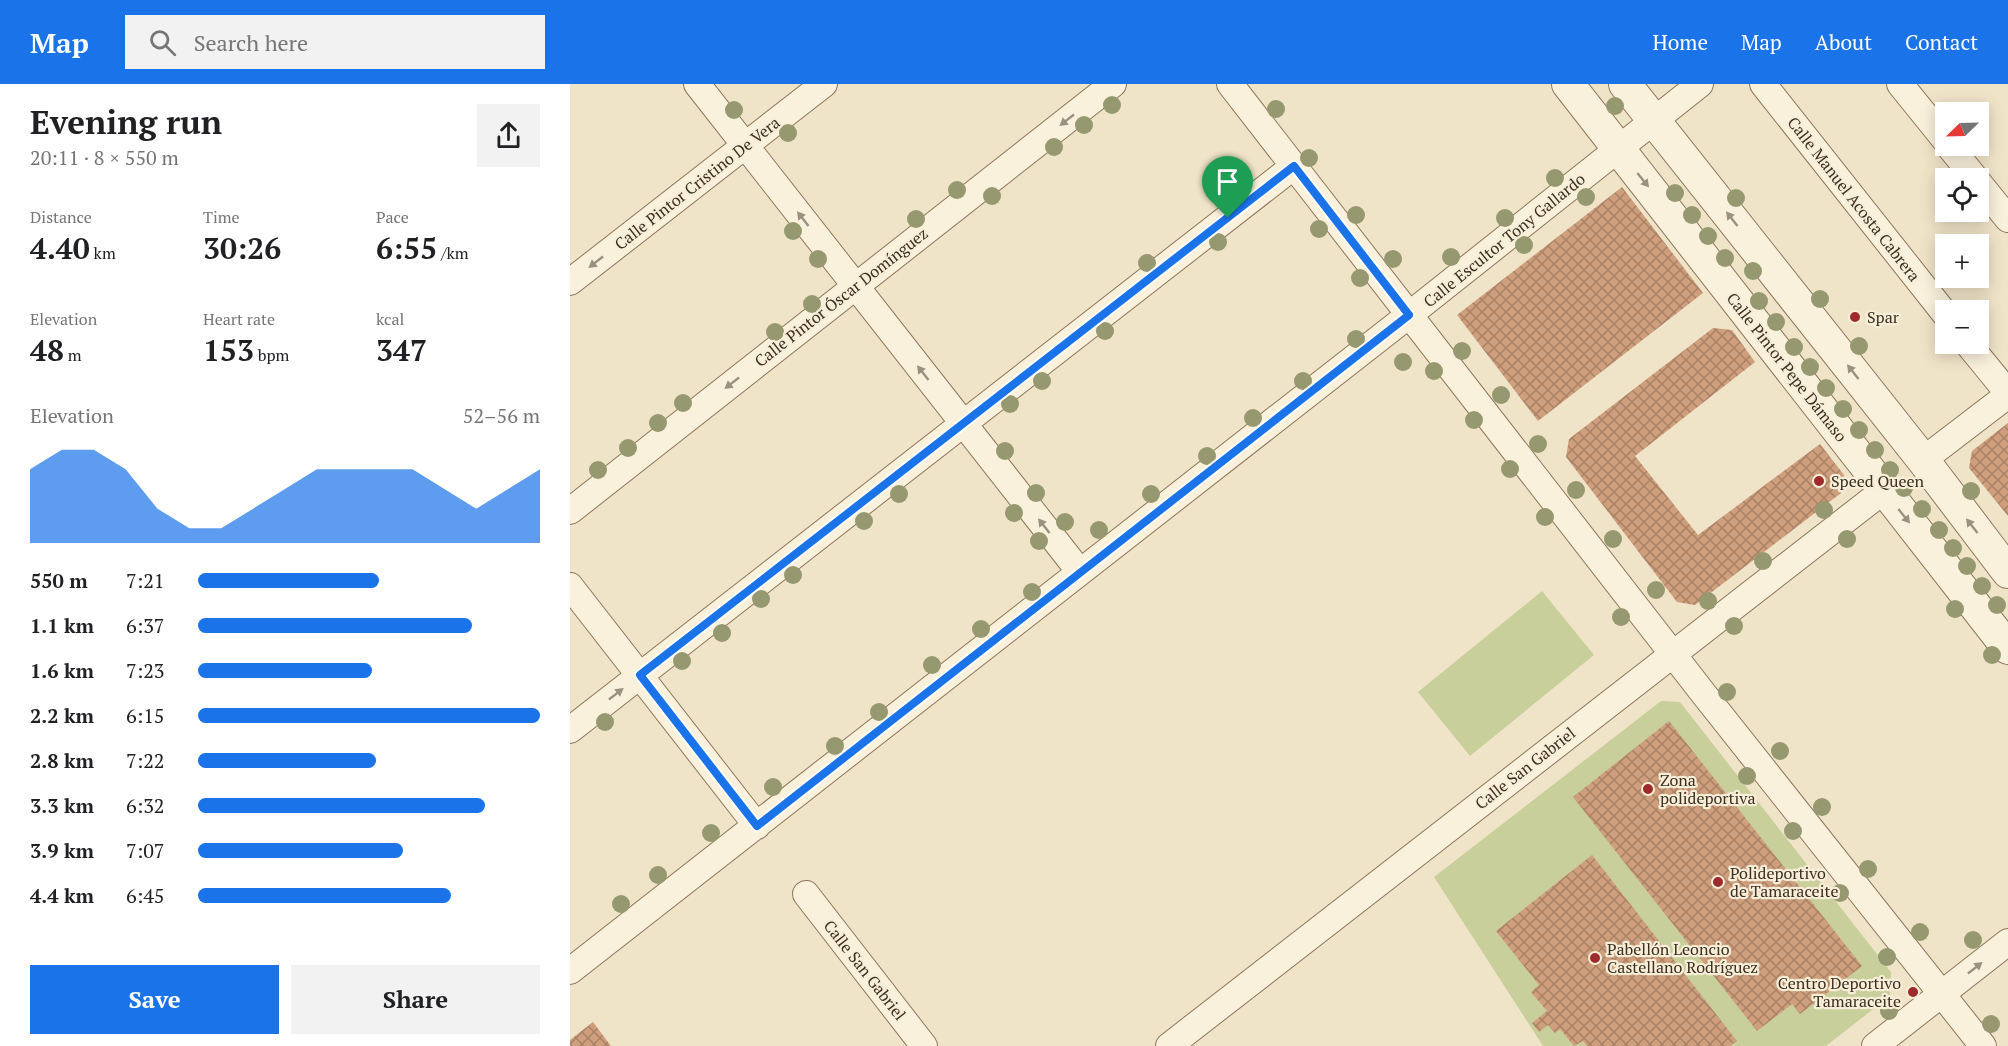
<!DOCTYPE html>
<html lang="en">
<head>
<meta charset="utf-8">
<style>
  :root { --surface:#fff; --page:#f2f2f2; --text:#202124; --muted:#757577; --accent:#1a73e8 }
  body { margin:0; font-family:"PT Serif",serif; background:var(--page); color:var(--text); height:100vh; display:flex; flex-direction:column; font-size:22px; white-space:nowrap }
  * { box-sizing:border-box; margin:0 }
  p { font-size:20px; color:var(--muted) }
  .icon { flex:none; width:33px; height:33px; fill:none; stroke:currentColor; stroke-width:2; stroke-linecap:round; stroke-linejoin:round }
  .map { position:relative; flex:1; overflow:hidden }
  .drawer { display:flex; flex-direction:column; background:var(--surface); width:570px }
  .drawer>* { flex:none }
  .needle { width:39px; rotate:247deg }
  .fabs { position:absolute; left:1365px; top:18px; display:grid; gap:12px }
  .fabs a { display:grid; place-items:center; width:54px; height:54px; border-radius:0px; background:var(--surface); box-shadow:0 3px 15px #0003; font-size:30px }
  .pin { position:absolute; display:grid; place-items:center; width:51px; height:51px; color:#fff; margin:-62px -26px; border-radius:50% 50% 50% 0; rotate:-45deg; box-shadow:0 0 6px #0007 }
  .pin .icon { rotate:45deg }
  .round { display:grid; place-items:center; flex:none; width:63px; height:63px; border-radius:0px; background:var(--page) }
  .headline { display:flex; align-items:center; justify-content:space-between; height:102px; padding:0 30px }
  h1 { font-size:33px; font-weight:700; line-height:45px }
  .figures { display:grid; grid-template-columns:repeat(3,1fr); gap:9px; height:102px; padding:6px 30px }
  .figures div { display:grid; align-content:center }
  .figures b { font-size:30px; font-weight:700 }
  .figures small { font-size:16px; font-weight:400 }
  .figures p { font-size:16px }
  .chart { height:168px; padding:12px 30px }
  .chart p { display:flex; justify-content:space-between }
  .chart svg { width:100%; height:108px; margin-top:6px; fill:var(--accent); opacity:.7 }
  .action { display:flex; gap:12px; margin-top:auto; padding:12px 30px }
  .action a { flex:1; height:69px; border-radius:0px; background:var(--accent); color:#fff; font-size:24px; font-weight:700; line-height:69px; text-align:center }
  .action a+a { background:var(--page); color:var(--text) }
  ul { padding:0 30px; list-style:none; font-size:20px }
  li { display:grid; grid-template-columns:96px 72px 1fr; align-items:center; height:45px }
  li i { height:15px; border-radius:8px; background:var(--accent) }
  header { display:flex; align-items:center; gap:36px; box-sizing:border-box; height:84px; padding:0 30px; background:var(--accent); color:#fff }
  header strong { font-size:28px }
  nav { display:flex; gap:33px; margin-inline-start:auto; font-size:21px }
  .search { width:420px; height:54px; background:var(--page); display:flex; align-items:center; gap:15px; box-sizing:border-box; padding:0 21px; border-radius:0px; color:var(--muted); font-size:22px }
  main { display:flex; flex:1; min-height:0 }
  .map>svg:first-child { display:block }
  .grass { fill:#c9cf9b }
  .building { fill:url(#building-cross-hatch) }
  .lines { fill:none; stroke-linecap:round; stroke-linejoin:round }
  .minor-casing { stroke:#8d765c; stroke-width:28 }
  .tertiary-casing { stroke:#8d765c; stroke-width:34 }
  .minor { stroke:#faf1dc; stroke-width:26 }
  .tertiary { stroke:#faf1dc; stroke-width:32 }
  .tree { fill:#96986f }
  .oneway { fill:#9c907e }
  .route-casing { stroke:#fff; stroke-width:12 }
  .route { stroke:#1a73e8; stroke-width:8 }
  .poi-dot { fill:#9e2a2b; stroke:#f7eed8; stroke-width:2 }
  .labels { text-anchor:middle; stroke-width:4.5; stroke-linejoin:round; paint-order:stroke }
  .street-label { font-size:16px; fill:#3d2e20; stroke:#f7eed8 }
  .poi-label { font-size:16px; fill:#3d2e20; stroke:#f7eed8; text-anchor:start }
</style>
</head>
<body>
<header>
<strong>Map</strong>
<div class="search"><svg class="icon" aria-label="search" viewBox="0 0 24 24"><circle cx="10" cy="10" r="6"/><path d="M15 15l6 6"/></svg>Search here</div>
<nav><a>Home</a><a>Map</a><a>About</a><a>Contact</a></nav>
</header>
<main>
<section class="drawer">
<div class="headline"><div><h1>Evening run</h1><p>20:11 · 8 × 550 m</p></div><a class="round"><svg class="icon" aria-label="share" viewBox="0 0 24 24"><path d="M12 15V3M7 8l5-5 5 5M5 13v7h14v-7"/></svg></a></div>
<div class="figures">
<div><p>Distance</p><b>4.40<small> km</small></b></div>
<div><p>Time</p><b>30:26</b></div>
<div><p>Pace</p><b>6:55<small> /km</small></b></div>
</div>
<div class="figures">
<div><p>Elevation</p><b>48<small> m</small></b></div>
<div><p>Heart rate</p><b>153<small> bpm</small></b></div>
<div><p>kcal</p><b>347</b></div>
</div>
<div class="chart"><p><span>Elevation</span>52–56 m</p>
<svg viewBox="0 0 160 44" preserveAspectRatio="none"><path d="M0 44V14L10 6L20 6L30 14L40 30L50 38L60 38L70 30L80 22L90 14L100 14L110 14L120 14L130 22L140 30L150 22L160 14V44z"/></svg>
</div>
<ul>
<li><b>550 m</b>7:21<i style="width:53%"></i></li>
<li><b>1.1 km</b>6:37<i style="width:80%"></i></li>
<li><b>1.6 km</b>7:23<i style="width:51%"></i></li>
<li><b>2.2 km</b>6:15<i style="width:100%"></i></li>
<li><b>2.8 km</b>7:22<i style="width:52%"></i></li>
<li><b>3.3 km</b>6:32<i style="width:84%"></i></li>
<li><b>3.9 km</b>7:07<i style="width:60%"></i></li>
<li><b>4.4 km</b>6:45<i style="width:74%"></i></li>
</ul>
<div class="action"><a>Save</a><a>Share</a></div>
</section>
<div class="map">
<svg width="1438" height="962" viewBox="0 0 1438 962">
  <defs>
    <pattern id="building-cross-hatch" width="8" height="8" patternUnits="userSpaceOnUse" patternTransform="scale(1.5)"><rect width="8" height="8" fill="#cf9f7d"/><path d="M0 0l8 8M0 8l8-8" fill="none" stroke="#a98266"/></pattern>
  </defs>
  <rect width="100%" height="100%" fill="#f0e4c8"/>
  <path class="grass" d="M972,507L1024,571L900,672L848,608Z
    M1091,617L1110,618L1321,888L1320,912L1256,962H973L864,793Z"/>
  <path class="building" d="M1052,103L1133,209L968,337L887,231Z
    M1143,244L1162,246L1185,278L1065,372L1128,451L1250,360L1274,391L1271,409L1125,521L1107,518L996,373L999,355Z
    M1438,339V432L1399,384L1402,367Z
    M1099,637L1292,882L1230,930L1222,920L1187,947L1003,713Z
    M1022,771L1167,957L1160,962H1017L1013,957L1004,962L990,945L985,949L978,941L969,948L962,939L977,927L961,908L969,901L926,847Z
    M23,938L41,962H0V956Z"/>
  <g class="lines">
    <defs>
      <path id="minor" d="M127,0L510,488
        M660,0L1133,609L1413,962
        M1193,0L1376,231
        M1330,0L1376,57
        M1379,62L1405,94
        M1408,98L1438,135
        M0,198L254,0
        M1398,260L1438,309
        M1353,376L1438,311
        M0,427L543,0
        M0,502L187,742
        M0,646L724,82
        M236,810L354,962
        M0,887L839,231L1130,0
        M599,962L1313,407
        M1305,962L1438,858"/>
      <path id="tertiary" d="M998,0L1438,564
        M1055,0L1353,376L1438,488"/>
    </defs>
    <use href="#minor" class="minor-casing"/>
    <use href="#tertiary" class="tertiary-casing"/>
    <use href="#minor" class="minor"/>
    <use href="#tertiary" class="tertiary"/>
  </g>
  <g class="tree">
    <circle cx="542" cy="21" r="9"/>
    <circle cx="1045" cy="22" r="9"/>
    <circle cx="706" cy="25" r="9"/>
    <circle cx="164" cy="26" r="9"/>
    <circle cx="514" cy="41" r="9"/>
    <circle cx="218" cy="49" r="9"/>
    <circle cx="484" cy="63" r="9"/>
    <circle cx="739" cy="74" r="9"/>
    <circle cx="985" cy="94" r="9"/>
    <circle cx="387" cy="106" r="9"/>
    <circle cx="1105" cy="109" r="9"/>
    <circle cx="422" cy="112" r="9"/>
    <circle cx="1016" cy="113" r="9"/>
    <circle cx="1166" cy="114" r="9"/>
    <circle cx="786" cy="131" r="9"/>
    <circle cx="1122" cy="131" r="9"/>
    <circle cx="935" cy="134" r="9"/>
    <circle cx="346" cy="135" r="9"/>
    <circle cx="749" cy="145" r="9"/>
    <circle cx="223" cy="147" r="9"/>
    <circle cx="1138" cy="152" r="9"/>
    <circle cx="648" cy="158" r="9"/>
    <circle cx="954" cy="161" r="9"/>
    <circle cx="881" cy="173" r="9"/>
    <circle cx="1155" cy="174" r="9"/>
    <circle cx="248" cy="175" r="9"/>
    <circle cx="823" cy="175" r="9"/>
    <circle cx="577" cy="179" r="9"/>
    <circle cx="1183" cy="187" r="9"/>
    <circle cx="790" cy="194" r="9"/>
    <circle cx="1250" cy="215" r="9"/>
    <circle cx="1189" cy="217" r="9"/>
    <circle cx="242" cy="220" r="9"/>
    <circle cx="1206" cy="238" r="9"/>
    <circle cx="535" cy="247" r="9"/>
    <circle cx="205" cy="248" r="9"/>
    <circle cx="786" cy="255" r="9"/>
    <circle cx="1289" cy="262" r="9"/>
    <circle cx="1224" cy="263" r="9"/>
    <circle cx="892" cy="267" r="9"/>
    <circle cx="833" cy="278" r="9"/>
    <circle cx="1240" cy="283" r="9"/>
    <circle cx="864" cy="287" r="9"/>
    <circle cx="472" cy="297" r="9"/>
    <circle cx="733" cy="297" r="9"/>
    <circle cx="1256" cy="304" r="9"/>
    <circle cx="931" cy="311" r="9"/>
    <circle cx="113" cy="319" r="9"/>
    <circle cx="440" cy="320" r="9"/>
    <circle cx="1273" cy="325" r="9"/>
    <circle cx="683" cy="334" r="9"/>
    <circle cx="904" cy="336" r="9"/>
    <circle cx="88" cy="339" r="9"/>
    <circle cx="1289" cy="346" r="9"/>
    <circle cx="968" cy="360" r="9"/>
    <circle cx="58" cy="364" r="9"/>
    <circle cx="1305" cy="366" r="9"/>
    <circle cx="435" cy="367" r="9"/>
    <circle cx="637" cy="372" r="9"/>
    <circle cx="940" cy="385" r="9"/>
    <circle cx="28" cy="386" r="9"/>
    <circle cx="1320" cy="386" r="9"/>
    <circle cx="1334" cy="404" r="9"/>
    <circle cx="1006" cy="406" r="9"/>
    <circle cx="1401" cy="407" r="9"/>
    <circle cx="466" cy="409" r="9"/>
    <circle cx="329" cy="410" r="9"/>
    <circle cx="581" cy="410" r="9"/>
    <circle cx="1352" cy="425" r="9"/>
    <circle cx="1254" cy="426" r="9"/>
    <circle cx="444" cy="429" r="9"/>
    <circle cx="975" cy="433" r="9"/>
    <circle cx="294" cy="437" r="9"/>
    <circle cx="495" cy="438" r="9"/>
    <circle cx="529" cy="446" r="9"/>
    <circle cx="1369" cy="446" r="9"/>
    <circle cx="1043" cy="455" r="9"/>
    <circle cx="1277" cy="455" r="9"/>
    <circle cx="469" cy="457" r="9"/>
    <circle cx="1383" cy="464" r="9"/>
    <circle cx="1193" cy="477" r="9"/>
    <circle cx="1397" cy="482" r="9"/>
    <circle cx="223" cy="491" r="9"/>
    <circle cx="1412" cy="502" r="9"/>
    <circle cx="1086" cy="506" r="9"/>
    <circle cx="462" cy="508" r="9"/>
    <circle cx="191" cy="515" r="9"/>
    <circle cx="1138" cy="517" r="9"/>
    <circle cx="1427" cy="521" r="9"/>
    <circle cx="1385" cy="525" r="9"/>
    <circle cx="1051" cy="533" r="9"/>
    <circle cx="1164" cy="542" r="9"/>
    <circle cx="411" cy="545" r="9"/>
    <circle cx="152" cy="549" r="9"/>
    <circle cx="1422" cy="571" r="9"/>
    <circle cx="112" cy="577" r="9"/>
    <circle cx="362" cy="581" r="9"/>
    <circle cx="1157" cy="608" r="9"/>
    <circle cx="309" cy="628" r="9"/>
    <circle cx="35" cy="638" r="9"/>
    <circle cx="265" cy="662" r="9"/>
    <circle cx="1210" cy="667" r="9"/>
    <circle cx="1177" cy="692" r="9"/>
    <circle cx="203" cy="703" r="9"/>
    <circle cx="1252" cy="723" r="9"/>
    <circle cx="1223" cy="747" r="9"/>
    <circle cx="141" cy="749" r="9"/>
    <circle cx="1298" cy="785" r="9"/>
    <circle cx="88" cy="791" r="9"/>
    <circle cx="1270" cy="809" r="9"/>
    <circle cx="51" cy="820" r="9"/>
    <circle cx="1350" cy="848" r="9"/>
    <circle cx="1403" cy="856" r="9"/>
    <circle cx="1317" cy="873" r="9"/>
    <circle cx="1319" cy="927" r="9"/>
    <circle cx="1421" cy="940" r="9"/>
  </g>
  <defs><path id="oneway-solid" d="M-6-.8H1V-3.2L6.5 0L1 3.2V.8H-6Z" transform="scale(1.5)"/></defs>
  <g class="oneway">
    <use href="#oneway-solid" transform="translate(497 36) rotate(142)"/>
    <use href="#oneway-solid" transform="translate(1073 96) rotate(51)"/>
    <use href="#oneway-solid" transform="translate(233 135) rotate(-128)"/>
    <use href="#oneway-solid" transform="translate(1162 135) rotate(-128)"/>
    <use href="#oneway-solid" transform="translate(26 178) rotate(142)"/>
    <use href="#oneway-solid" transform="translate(1283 288) rotate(-128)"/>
    <use href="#oneway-solid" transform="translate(353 289) rotate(-128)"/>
    <use href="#oneway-solid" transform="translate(162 299) rotate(142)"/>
    <use href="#oneway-solid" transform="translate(1334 432) rotate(51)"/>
    <use href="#oneway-solid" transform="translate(474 442) rotate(-128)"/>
    <use href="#oneway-solid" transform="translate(1402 442) rotate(-128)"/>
    <use href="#oneway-solid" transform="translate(46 610) rotate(-38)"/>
    <use href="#oneway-solid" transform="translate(1405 884) rotate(-38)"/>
  </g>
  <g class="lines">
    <defs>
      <path id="route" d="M724,82L839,231L187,742L70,591Z"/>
    </defs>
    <use href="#route" class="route-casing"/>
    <use href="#route" class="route"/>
  </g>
  <g class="poi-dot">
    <circle cx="1285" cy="233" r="6"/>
    <circle cx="1249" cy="397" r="6"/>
    <circle cx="1078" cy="705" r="6"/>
    <circle cx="1148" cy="798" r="6"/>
    <circle cx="1025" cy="874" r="6"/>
    <circle cx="1343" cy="908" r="6"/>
  </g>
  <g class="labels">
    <g class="street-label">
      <text transform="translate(127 99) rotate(-38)" y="6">Calle Pintor Cristino De Vera</text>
      <text transform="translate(1284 115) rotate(52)" y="6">Calle Manuel Acosta Cabrera</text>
      <text transform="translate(934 156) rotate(-39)" y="6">Calle Escultor Tony Gallardo</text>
      <text transform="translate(271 213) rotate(-38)" y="6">Calle Pintor Óscar Domínguez</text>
      <text transform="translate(1217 283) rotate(52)" y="6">Calle Pintor Pepe Dámaso</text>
      <text transform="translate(955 684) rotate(-38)" y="6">Calle San Gabriel</text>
      <text transform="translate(295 886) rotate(52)" y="6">Calle San Gabriel</text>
    </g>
    <g class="poi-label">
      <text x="1297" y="239">Spar</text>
      <text x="1261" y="403">Speed Queen</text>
      <text x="1090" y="702">Zona<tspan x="1090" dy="18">polideportiva</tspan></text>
      <text x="1160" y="795">Polideportivo<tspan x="1160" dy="18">de Tamaraceite</tspan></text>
      <text x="1037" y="871">Pabellón Leoncio<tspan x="1037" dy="18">Castellano Rodríguez</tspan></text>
      <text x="1331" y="905" text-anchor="end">Centro Deportivo<tspan x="1331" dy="18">Tamaraceite</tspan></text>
    </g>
  </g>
</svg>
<div class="fabs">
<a><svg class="needle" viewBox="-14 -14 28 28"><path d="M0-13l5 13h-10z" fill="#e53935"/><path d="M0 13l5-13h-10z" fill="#757577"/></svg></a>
<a><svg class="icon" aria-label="locate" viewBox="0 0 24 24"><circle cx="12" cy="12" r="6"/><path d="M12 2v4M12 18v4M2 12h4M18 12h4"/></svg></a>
<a>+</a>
<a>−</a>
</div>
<div class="pin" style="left:658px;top:134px;background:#1e9e55"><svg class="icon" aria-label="arrive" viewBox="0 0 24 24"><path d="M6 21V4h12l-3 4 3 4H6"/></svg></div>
</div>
</main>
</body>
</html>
